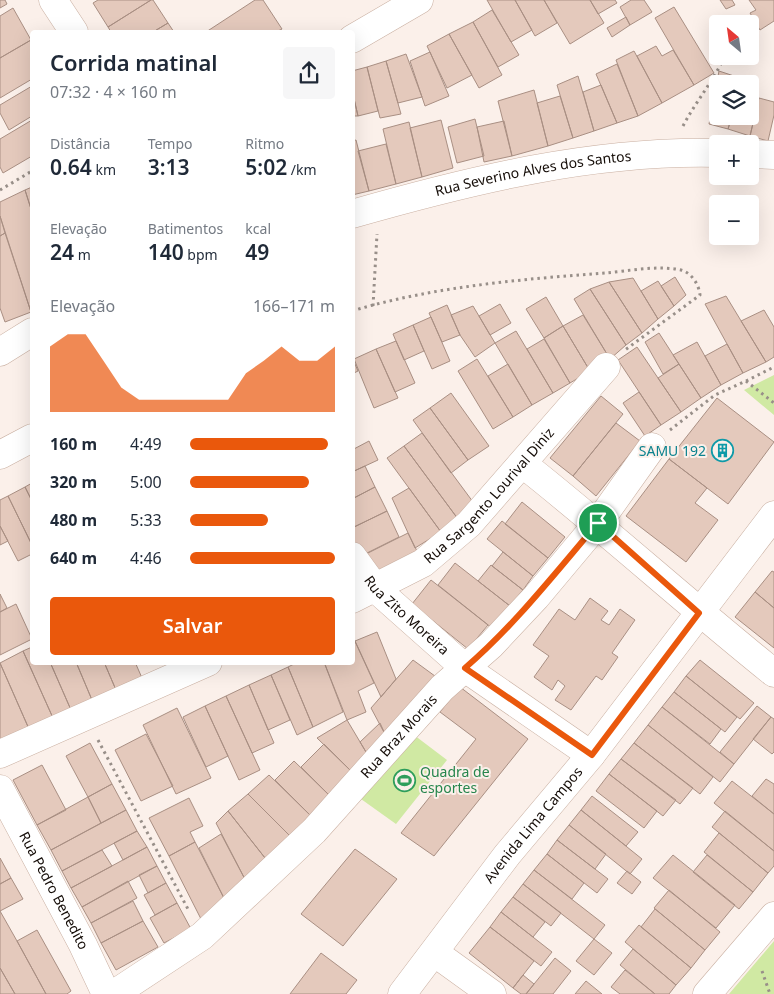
<!DOCTYPE html>
<html lang="pt">
<head>
<meta charset="utf-8">
<style>
  :root { --surface:#fff; --page:#f6f6f7; --text:#1f2937; --muted:#747a83; --accent:#ea580c }
  body { margin:0; font-family:"Noto Sans",sans-serif; background:var(--page); color:var(--text); height:100vh; display:flex; flex-direction:column; font-size:19px; white-space:nowrap }
  * { box-sizing:border-box; margin:0 }
  p { font-size:16px; color:var(--muted) }
  .icon { flex:none; width:28px; height:28px; fill:none; stroke:currentColor; stroke-width:2; stroke-linecap:round; stroke-linejoin:round }
  .map { position:relative; flex:1; overflow:hidden }
  .drawer { position:absolute; left:30px; top:30px; width:325px; height:635px; display:flex; flex-direction:column; background:var(--surface); border-radius:5px; box-shadow:0 5px 20px #0002 }
  .drawer>* { flex:none }
  .needle { width:32px; rotate:331deg }
  .tools { position:absolute; left:709px; top:15px; display:grid; gap:10px }
  .tools a { display:grid; place-items:center; width:50px; height:50px; border-radius:5px; background:var(--surface); box-shadow:0 5px 20px #0002; font-size:25px }
  .pin { position:absolute; display:grid; place-items:center; width:42px; height:42px; color:#fff; margin:-21px; border:2px solid #fff; border-radius:50%; box-shadow:0 1px 5px #0007 }
  .round { display:grid; place-items:center; flex:none; width:52px; height:52px; border-radius:5px; background:var(--page) }
  .overview { display:flex; align-items:center; justify-content:space-between; height:85px; padding:0 20px }
  h1 { font-size:22px; font-weight:600; line-height:38px }
  .metrics { display:grid; grid-template-columns:repeat(3,1fr); gap:8px; height:85px; padding:5px 20px }
  .metrics div { display:grid; align-content:center }
  .metrics b { font-size:21px; font-weight:600 }
  .metrics small { font-size:14px; font-weight:400 }
  .metrics p { font-size:14px }
  .chart { height:140px; padding:10px 20px }
  .chart p { display:flex; justify-content:space-between }
  .chart svg { width:100%; height:90px; margin-top:5px; fill:var(--accent); opacity:.7 }
  .primary-button { display:flex; gap:10px; margin-top:auto; padding:10px 20px }
  .primary-button a { flex:1; height:58px; border-radius:5px; background:var(--accent); color:#fff; font-size:20px; font-weight:600; line-height:58px; text-align:center }
  ul { padding:0 20px; list-style:none; font-size:16px }
  li { display:grid; grid-template-columns:80px 60px 1fr; align-items:center; height:38px }
  li i { height:12px; border-radius:6px; background:var(--accent) }
  .map>svg:first-child { display:block }
  .green { fill:#d0e9a3 }
  .building { fill:#e4c9bc; stroke:#a98f83 }
  .lines { fill:none; stroke-linecap:round; stroke-linejoin:round }
  .minor-casing { stroke:#c9afa1; stroke-width:29 }
  .major-casing { stroke:#c9afa1; stroke-width:29 }
  .path { stroke:#988f89; stroke-width:3; stroke-dasharray:2.5 4; stroke-linecap:butt }
  .minor { stroke:#fff; stroke-width:28 }
  .major { stroke:#fff; stroke-width:28 }
  .route-casing { stroke:#fff; stroke-width:10 }
  .route { stroke:#ea580c; stroke-width:6 }
  .labels { text-anchor:middle; stroke-width:4; stroke-linejoin:round; paint-order:stroke }
  .street-label { font-size:14px; fill:#140c07; stroke:#fbf0ea }
  .culture-label { font-size:14px; fill:#0d838f; stroke:#fbf0ea; text-anchor:end }
  .leisure-label { font-size:14px; fill:#27864d; stroke:#fbf0ea; text-anchor:start }
</style>
</head>
<body>
<div class="map">
<svg width="774" height="994" viewBox="0 0 774 994">
  <rect width="100%" height="100%" fill="#fbf0ea"/>
  <path class="green" d="M774,375V415L744,390Z
    M414,735L447,760L396,824L361,799Z
    M774,941V994H729Z"/>
  <path class="building" d="M0,0H5L7,4L0,8Z
    M98,0H151L108,27L93,3Z
    M151,0H153L168,23L153,32H111L108,27Z
    M255,0H263L282,29L276,32H206Z
    M487,0H515L532,30L511,42Z
    M515,0H544L557,23L535,36Z
    M544,0H590L604,23L570,44Z
    M590,0H615L617,3L598,14Z
    M631,0H644L652,12L630,25L620,7Z
    M720,0H732L735,5L726,9Z
    M749,0H774V21L760,30L750,13L756,10Z
    M674,7L714,73L694,85L655,18Z
    M13,8L31,40L0,58V16Z
    M492,10L519,55L498,67L473,22Z
    M626,17L630,25L612,37L607,28Z
    M473,22L502,75L479,88L449,34Z
    M168,23L174,32H153Z
    M449,34L472,75L447,88L427,46Z
    M31,40L32,79L0,98V58Z
    M656,46L662,56L673,50L694,85L662,103L637,56Z
    M634,51L662,103L638,116L616,60Z
    M430,52L449,96L425,106L410,61Z
    M406,54L422,97L398,103L386,61Z
    M386,61L401,114L380,118L367,67Z
    M617,64L638,116L617,123L596,74Z
    M367,67L378,111L358,116L352,90V71Z
    M719,71L743,79L741,84H718V116H732L728,129L709,124Z
    M578,76L594,131L573,138L557,85Z
    M601,85L617,123L594,131L583,92Z
    M32,86V116L9,130L0,113V105Z
    M352,90L358,116H352Z
    M534,90L548,146L512,156L498,101Z
    M560,96L573,138L548,146L537,103Z
    M759,98L774,102V115L768,141L750,136Z
    M750,104L757,106L750,136L728,129L732,116H750Z
    M475,119L484,156L457,163L448,127Z
    M32,120V156L3,173L0,167V139Z
    M441,120L453,168L422,177L410,128Z
    M504,121L512,156L484,162L477,127Z
    M409,122L422,177L396,184L383,129Z
    M356,140L369,191L352,195V141Z
    M386,144L396,184L369,191L358,151Z
    M32,187V212L25,190Z
    M25,190L32,212L31,312L0,216V202Z
    M0,216L5,233L0,236Z
    M5,233L31,312L5,322L0,308V236Z
    M675,277L686,295L674,306L661,286Z
    M633,278L658,319L642,333L609,282Z
    M658,281L674,306L658,319L641,291Z
    M609,282L642,333L626,345L590,289Z
    M590,289L626,345L610,359L574,299Z
    M726,296L766,362L743,373L705,304Z
    M546,297L563,326L544,338L526,309Z
    M500,304L511,323L490,335L479,316Z
    M447,305L460,335L442,342L429,313Z
    M473,306L495,343L475,357L460,335L451,315Z
    M764,310L774,327V357L766,362L741,321Z
    M583,315L610,359L590,371L563,326Z
    M431,317L450,361L432,369L413,325Z
    M413,325L424,351L404,360L393,334Z
    M563,326L590,371L570,383L544,338Z
    M516,331L553,393L532,405L495,343Z
    M659,333L679,364L663,374L645,342Z
    M544,339L570,383L553,393L527,349Z
    M396,341L415,383L395,392L376,349Z
    M697,342L721,385L701,398L673,355Z
    M727,344L743,373L721,385L705,356Z
    M637,347L681,412L661,425L618,360Z
    M376,349L398,398L374,408L354,359Z
    M352,357L358,371L352,374Z
    M477,359L513,417L493,429L458,371Z
    M508,364L532,405L513,417L488,376Z
    M679,364L701,398L681,412L658,378Z
    M639,392L661,425L645,436L623,403Z
    M451,393L489,446L468,460L430,408Z
    M601,396L623,414L573,476L550,458Z
    M717,398L774,442L728,504L669,459Z
    M430,408L468,460L451,473L413,420Z
    M616,423L640,441L596,496L573,476Z
    M422,433L476,506L458,519L404,446Z
    M369,441L378,460L352,472V450Z
    M404,446L458,519L441,532L387,458Z
    M669,459L707,488L695,503L718,520L686,562L626,516Z
    M365,466L375,487L352,499V472Z
    M32,483V501L25,487Z
    M25,487L32,501V545L8,496Z
    M375,487L387,511L352,528V499Z
    M409,488L441,532L415,548L392,498Z
    M8,496L32,545V554L18,561L0,526V500Z
    M522,502L565,537L548,558L505,524Z
    M387,511L399,537L361,556L352,539V528Z
    M502,521L548,558L533,576L487,539Z
    M0,526L8,541L0,545Z
    M408,533L420,557L376,579L364,555Z
    M503,552L533,576L523,590L492,566Z
    M455,563L510,606L492,628L438,585Z
    M491,565L523,590L510,606L478,581Z
    M772,571L774,572V608L755,592Z
    M431,580L488,625L468,649L412,604Z
    M755,592L774,608V648L735,617Z
    M0,594L7,608L0,612Z
    M590,598L608,611L601,620L609,625L620,609L635,620L612,653L618,657L602,680L596,676L571,710L555,700L565,686L558,680L552,690L534,677L549,656L533,645L559,609L575,620Z
    M16,604L32,639L0,655V612Z
    M377,632L396,679L381,697L355,641Z
    M353,637L374,683L358,691L366,712L347,720L324,662H352Z
    M32,647V662H50L71,710L53,718L23,651Z
    M23,651L53,718L29,729L0,663Z
    M413,660L439,679L387,738L371,708Z
    M700,660L754,703L740,719L686,676Z
    M50,662H76L92,700L71,710Z
    M76,662H104L116,690L92,700Z
    M104,662H135L142,678L116,690Z
    M298,662H324L343,712L313,727L288,667Z
    M0,663L29,729L0,741Z
    M288,667L313,727L297,735L271,675Z
    M271,675L290,720L268,730L249,685Z
    M686,676L737,717L725,732L674,692Z
    M249,685L274,743L252,753L226,696Z
    M460,687L528,739L434,856L401,833L476,739L440,712Z
    M674,692L721,729L710,744L662,707Z
    M226,696L260,770L239,780L205,706Z
    M205,706L228,756L206,767L183,717Z
    M757,706L771,717L734,764L720,752Z
    M662,707L734,764L720,782L648,725Z
    M177,708L211,778L176,794L143,725Z
    M771,717L774,719V752L772,754L753,739Z
    M347,720L369,757L353,773L317,738Z
    M380,723L387,738L369,757L360,742Z
    M648,725L713,777L700,794L634,743Z
    M146,734L173,786L141,801L115,750Z
    M90,743L112,784L88,797L66,756Z
    M634,743L693,788L680,804L621,759Z
    M324,744L353,773L331,797L301,767Z
    M621,759L676,800L663,816L609,774Z
    M294,761L331,797L312,817L275,780Z
    M42,765L66,810L37,825L13,780Z
    M609,774L657,811L644,828L596,791Z
    M269,775L312,817L292,838L248,794Z
    M766,779L774,784V814L752,796Z
    M732,781L774,814V851L714,803Z
    M112,784L126,810L101,823L88,797Z
    M248,794L292,838L269,863L228,811Z
    M592,796L638,832L626,846L581,810Z
    M88,797L101,823L51,850L37,825Z
    M189,798L203,826L190,832L195,842L169,856L149,818Z
    M126,810L137,831L62,871L51,850Z
    M581,810L642,859L630,874L569,825Z
    M228,811L269,863L248,885L216,823Z
    M725,811L774,851V866L768,873L712,827Z
    M569,825L606,854L595,869L557,840Z
    M137,831L147,847L123,860L114,843Z
    M719,833L768,873L753,892L704,852Z
    M221,834L248,885L225,900L199,848Z
    M557,840L608,879L597,893L547,854Z
    M195,842L228,906L201,919L169,856Z
    M147,847L157,866L82,907L71,888Z
    M355,849L397,879L343,946L301,914Z
    M102,850L112,866L71,888L62,871Z
    M547,854L584,883L572,899L534,870Z
    M673,855L735,905L716,928L653,878Z
    M707,855L753,892L739,909L693,872Z
    M0,858L11,878L0,884Z
    M157,866L166,883L148,893L139,875Z
    M534,870L605,925L594,939L523,884Z
    M627,871L641,882L632,894L617,883Z
    M11,878L23,899L0,911V884Z
    M128,881L137,898L91,923L82,907Z
    M166,883L177,903L155,915L144,895Z
    M523,884L561,913L551,926L513,897Z
    M669,890L720,932L705,950L654,908Z
    M513,897L545,922L533,937L501,912Z
    M133,901L143,921L101,943L91,923Z
    M177,903L191,929L164,943L150,918Z
    M655,909L705,950L691,968L641,927Z
    M0,911L17,941L46,994H15L0,968Z
    M501,912L552,952L541,966L490,927Z
    M143,921L158,947L116,970L101,943Z
    M639,925L691,968L676,985L625,942Z
    M490,927L534,961L513,988L469,953Z
    M37,930L71,991L67,994H46L17,941Z
    M594,939L612,953L594,975L576,961Z
    M633,949L676,985L669,994H655L620,965Z
    M321,953L357,980L346,994H290Z
    M555,958L571,971L553,994H526Z
    M0,968L15,994H0Z
    M625,970L655,994H620L611,987Z
    M523,975L534,984L526,994H521L513,988Z
    M586,981L602,994H575Z"/>
  <g class="lines">
    <defs>
      <g id="minor">
        <path d="M53,0L74,32"/>
        <path d="M352,39L419,0"/>
        <path d="M750,154L774,155"/>
        <path id="s1" d="M352,214C471,180 593,150 718,153"/>
        <path d="M0,352L32,332"/>
        <path d="M0,455L32,438"/>
        <path d="M523,464C609,532 689,605 774,673"/>
        <path id="s2" d="M352,556L376,589L465,668L591,755"/>
        <path id="s3" d="M352,599L423,563L469,524L606,367"/>
        <path d="M0,754L208,662"/>
        <path id="s4" d="M0,789L83,945L106,994"/>
        <path d="M435,953L492,994"/>
        <path id="s5" d="M114,994L202,936L314,831L442,688L491,645L536,597L598,523L652,447"/>
        <path d="M707,994L774,916"/>
      </g>
      <g id="major">
        <path id="s6" d="M402,994L507,855L591,755L774,515"/>
      </g>
    </defs>
    <use href="#minor" class="minor-casing"/>
    <use href="#major" class="major-casing"/>
    <path class="path" d="M683,126C695,103 711,84 723,60
      M0,190L32,171
      M373,306L377,234
      M352,311C431,287 522,279 605,273C628,271 657,265 681,270C692,273 699,285 700,295L625,350
      M746,381L774,367
      M670,430L715,395L746,381L774,403
      M98,740L189,911
      M762,971L770,994"/>
    <use href="#minor" class="minor"/>
    <use href="#major" class="major"/>
  </g>
  <g class="lines">
    <defs>
      <path id="route" d="M598,523L699,613L592,755L465,668C515,625 555,573 598,523Z"/>
    </defs>
    <use href="#route" class="route-casing"/>
    <use href="#route" class="route"/>
  </g>
  <defs>
    <symbol id="building-ring" viewBox="-11 -11 22 22"><circle r="9.5" fill="#fbf0ea" stroke="#0f9aa8" stroke-width="1.5"/><path d="M-4-6H4V6H1V3H-1V6H-4ZM-2.5-4.3h1.7v1.8h-1.7ZM.8-4.3h1.7v1.8H.8ZM-2.5-1h1.7V.8h-1.7ZM.8-1h1.7V.8H.8Z" fill="#0f9aa8"/></symbol>
    <symbol id="stadium-ring" viewBox="-11 -11 22 22"><circle r="9.5" fill="#fbf0ea" stroke="#2e9e5b" stroke-width="1.5"/><path d="M0-5a6.5 5 0 1 0 0 10a6.5 5 0 1 0 0-10ZM-3.5-1.8h7v3.6h-7Z" fill="#2e9e5b"/></symbol>
  </defs>
  <g fill-rule="evenodd">
    <use href="#building-ring" x="710" y="438" width="25" height="25"/>
    <use href="#stadium-ring" x="392" y="768" width="25" height="25"/>
  </g>
  <g class="labels">
    <g class="street-label">
      <text dy="5" stroke="none"><textPath href="#s1" startOffset="186">Rua Severino Alves dos Santos</textPath></text>
      <text dy="5" stroke="none"><textPath href="#s3" startOffset="174">Rua Sargento Lourival Diniz</textPath></text>
      <text dy="5" stroke="none"><textPath href="#s2" startOffset="81">Rua Zito Moreira</textPath></text>
      <text dy="5" stroke="none"><textPath href="#s5" startOffset="386">Rua Braz Morais</textPath></text>
      <text dy="5" stroke="none"><textPath href="#s6" startOffset="214">Avenida Lima Campos</textPath></text>
      <text dy="5" stroke="none"><textPath href="#s4" startOffset="115">Rua Pedro Benedito</textPath></text>
    </g>
    <g class="culture-label">
      <text x="706" y="456">SAMU 192</text>
    </g>
    <g class="leisure-label">
      <text x="420" y="777">Quadra de<tspan x="420" dy="16">esportes</tspan></text>
    </g>
  </g>
</svg>
<div class="tools">
<a><svg class="needle" viewBox="-14 -14 28 28"><path d="M0-13l5 13h-10z" fill="#e53935"/><path d="M0 13l5-13h-10z" fill="#747a83"/></svg></a>
<a><svg class="icon" aria-label="layers" viewBox="0 0 24 24"><path d="M12 4l9 5-9 5-9-5zM3 14l9 5 9-5"/></svg></a>
<a>+</a>
<a>−</a>
</div>
<div class="pin" style="left:598px;top:523px;background:#1e9e55"><svg class="icon" aria-label="arrive" viewBox="0 0 24 24"><path d="M6 21V4h12l-3 4 3 4H6"/></svg></div>
<section class="drawer">
<div class="overview"><div><h1>Corrida matinal</h1><p>07:32 · 4 × 160 m</p></div><a class="round"><svg class="icon" aria-label="share" viewBox="0 0 24 24"><path d="M12 15V3M7 8l5-5 5 5M5 13v7h14v-7"/></svg></a></div>
<div class="metrics">
<div><p>Distância</p><b>0.64<small> km</small></b></div>
<div><p>Tempo</p><b>3:13</b></div>
<div><p>Ritmo</p><b>5:02<small> /km</small></b></div>
</div>
<div class="metrics">
<div><p>Elevação</p><b>24<small> m</small></b></div>
<div><p>Batimentos</p><b>140<small> bpm</small></b></div>
<div><p>kcal</p><b>49</b></div>
</div>
<div class="chart"><p><span>Elevação</span>166–171 m</p>
<svg viewBox="0 0 160 44" preserveAspectRatio="none"><path d="M0 44V12L10 6L20 6L30 19L40 32L50 38L60 38L70 38L80 38L90 38L100 38L110 25L120 19L130 12L140 19L150 19L160 12V44z"/></svg>
</div>
<ul>
<li><b>160 m</b>4:49<i style="width:95%"></i></li>
<li><b>320 m</b>5:00<i style="width:82%"></i></li>
<li><b>480 m</b>5:33<i style="width:54%"></i></li>
<li><b>640 m</b>4:46<i style="width:100%"></i></li>
</ul>
<div class="primary-button"><a>Salvar</a></div>
</section>
</div>
</body>
</html>
